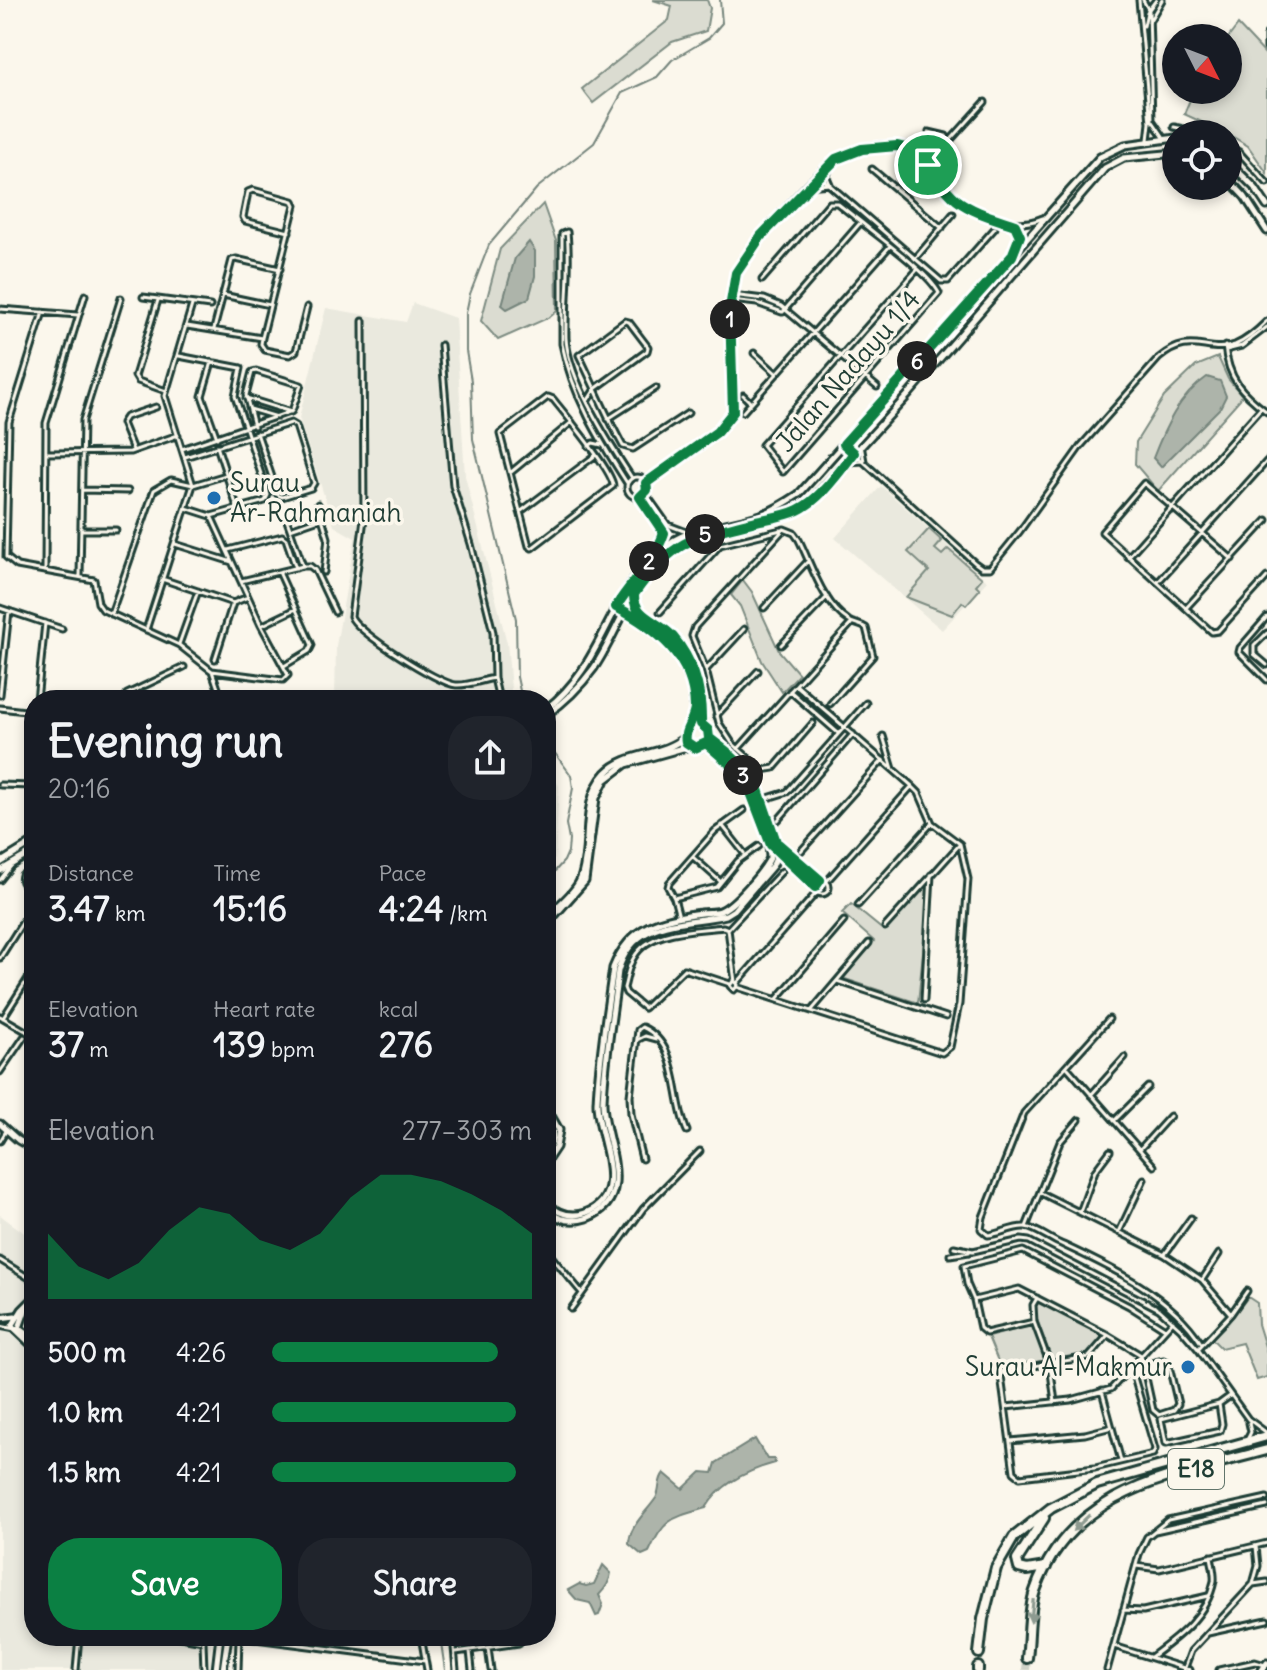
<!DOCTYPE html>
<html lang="en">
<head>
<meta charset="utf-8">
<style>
  :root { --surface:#171b24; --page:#20242c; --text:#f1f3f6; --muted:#9ea1a6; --accent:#0b8043 }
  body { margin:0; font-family:Delius,sans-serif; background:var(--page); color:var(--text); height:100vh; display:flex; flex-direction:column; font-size:30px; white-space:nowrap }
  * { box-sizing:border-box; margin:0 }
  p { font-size:26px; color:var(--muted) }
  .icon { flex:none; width:44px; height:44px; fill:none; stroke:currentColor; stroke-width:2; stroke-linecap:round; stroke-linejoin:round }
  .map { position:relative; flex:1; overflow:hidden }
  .drawer { position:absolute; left:24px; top:690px; width:532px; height:956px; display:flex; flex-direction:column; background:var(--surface); border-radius:32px; box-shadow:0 4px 12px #0003 }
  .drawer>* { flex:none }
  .needle { width:52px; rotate:132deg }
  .tools { position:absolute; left:1162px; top:24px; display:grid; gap:16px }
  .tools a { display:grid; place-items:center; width:80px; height:80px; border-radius:50%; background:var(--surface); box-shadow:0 4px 12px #0003; font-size:40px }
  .pin { position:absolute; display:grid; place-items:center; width:68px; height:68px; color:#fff; margin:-34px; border:4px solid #fff; border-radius:50%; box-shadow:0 2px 8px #0007 }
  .km { position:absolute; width:40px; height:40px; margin:-20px; border-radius:50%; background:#222; color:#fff; font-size:22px; line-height:40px; text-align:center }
  .round { display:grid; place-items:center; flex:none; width:84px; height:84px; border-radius:32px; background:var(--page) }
  .overview { display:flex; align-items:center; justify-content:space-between; height:136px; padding:0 24px }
  h1 { font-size:44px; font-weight:700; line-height:60px }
  .stats { display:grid; grid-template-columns:repeat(3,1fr); gap:12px; height:136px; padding:8px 24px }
  .stats div { display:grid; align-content:center }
  .stats b { font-size:34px; font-weight:700 }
  .stats small { font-size:22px; font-weight:400 }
  .stats p { font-size:22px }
  .chart { height:224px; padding:16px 24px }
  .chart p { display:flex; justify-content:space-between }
  .chart svg { width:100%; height:144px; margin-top:8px; fill:var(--accent); opacity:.7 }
  .cta { display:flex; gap:16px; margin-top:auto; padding:16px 24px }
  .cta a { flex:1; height:92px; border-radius:32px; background:var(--accent); color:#fff; font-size:32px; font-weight:700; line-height:92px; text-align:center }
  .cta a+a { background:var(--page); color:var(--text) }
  ul { padding:0 24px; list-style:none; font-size:26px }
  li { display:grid; grid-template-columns:128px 96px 1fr; align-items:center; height:60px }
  li i { height:20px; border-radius:10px; background:var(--accent) }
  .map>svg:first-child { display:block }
  .built { fill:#eae9de }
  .green { fill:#dbdcd1; stroke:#7d8c82; stroke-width:2 }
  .water { fill:#adb4aa; stroke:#74847b; stroke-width:2 }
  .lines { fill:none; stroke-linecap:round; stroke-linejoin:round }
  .stream { stroke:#74847b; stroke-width:2 }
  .highway-tunnel { stroke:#cfd2c7; stroke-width:8; stroke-dasharray:8 4; stroke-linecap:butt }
  .street-casing { stroke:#1f3d34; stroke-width:9 }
  .secondary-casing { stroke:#1f3d34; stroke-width:11 }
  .highway-casing { stroke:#1f3d34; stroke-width:14 }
  .street { stroke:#fbf7ec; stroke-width:3 }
  .secondary { stroke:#fbf7ec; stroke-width:5 }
  .highway { stroke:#fbf7ec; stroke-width:8 }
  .oneway { fill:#8d9a90 }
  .route-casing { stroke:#fff; stroke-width:16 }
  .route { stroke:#0b8043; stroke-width:10 }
  .poi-dot { fill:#1f6fb2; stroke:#fbf7ec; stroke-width:3 }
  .labels { text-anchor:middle; stroke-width:7; stroke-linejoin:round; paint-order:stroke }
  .shield { fill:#fbf7ec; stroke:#61756b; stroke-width:2 }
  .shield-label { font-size:24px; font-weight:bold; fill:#1f3d34 }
  .street-label { font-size:26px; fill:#1f3d34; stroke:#fbf7ec }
  .poi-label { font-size:26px; fill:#1f3d34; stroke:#fbf7ec; text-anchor:start }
</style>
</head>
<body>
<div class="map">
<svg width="1267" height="1670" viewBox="0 0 1267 1670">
  <rect width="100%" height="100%" fill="#fbf7ec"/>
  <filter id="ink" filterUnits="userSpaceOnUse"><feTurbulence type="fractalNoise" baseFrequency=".0125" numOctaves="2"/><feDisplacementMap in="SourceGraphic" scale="16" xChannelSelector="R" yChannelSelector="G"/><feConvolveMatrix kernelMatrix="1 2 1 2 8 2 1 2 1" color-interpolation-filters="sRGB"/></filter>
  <g filter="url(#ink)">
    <path class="built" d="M413,303L455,318L465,476L507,643L512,700H335L336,646L355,538L334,526L299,418L326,308L406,322Z
      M881,486L987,581L942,630L835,538Z
      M546,762L559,786L555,859L546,869Z
      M0,1215L34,1240V1636H212L210,1670H0Z"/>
    <path class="green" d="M653,0H707L710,8L706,31L672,42L593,103L582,89L669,20L672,6Z
      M1238,25L1267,56V173L1248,146L1228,134L1184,114L1194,90H1228V38Z
      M543,204L556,241L557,311L550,317L498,340L481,321L500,249Z
      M1218,357L1228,379L1242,395L1240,399L1158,491L1135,464L1136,442L1164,397L1196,366Z
      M929,529L942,541L935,549L942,555L948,549L982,578L976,585L980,589L966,605L962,602L952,615L906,597L929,571L908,552Z
      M743,580L752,592L779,651L799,674L782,692L762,661L740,606L731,595Z
      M928,880L930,881L918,1003L842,978L874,941L842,913L851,904L883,930Z
      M1248,1297L1257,1303L1258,1324L1267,1353V1377L1257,1380L1242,1343L1221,1348L1211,1338L1228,1323Z
      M1038,1302L1101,1334L1102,1338L1087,1354L1052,1360L1034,1311L1035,1304Z
      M1033,1325L1045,1361L1000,1366L988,1337Z"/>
    <path class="water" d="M529,242L535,251V276L529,298L507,309L502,305L515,258Z
      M1207,377L1220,381L1226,396L1220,408L1161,467L1153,458C1165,427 1179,396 1207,377Z
      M755,1439L767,1459H774L775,1463C749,1470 721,1483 706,1508C672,1518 664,1518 649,1552L642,1555L629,1544C629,1526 646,1513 656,1498C661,1490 657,1481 664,1473L683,1489L701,1472L713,1473L716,1463Z
      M603,1565L611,1573C610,1582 605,1589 599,1595L603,1604L599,1615L596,1616L590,1603L577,1600L568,1590L579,1584L586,1586L594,1584Z"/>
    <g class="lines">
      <path class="stream" d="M522,700L517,677L516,619L473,439L471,381L466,351V313L470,294L489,245L537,188L594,143L622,93L657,77L672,60L709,38L722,23L720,0
        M546,741L571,775L573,788L566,824L569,840L568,852L564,861L546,881
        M440,1636L445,1670"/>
      <path class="highway-tunnel" d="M1026,1670L1027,1658"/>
      <defs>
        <path id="street" d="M1139,0L1150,123L1148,140
          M1143,0L1149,11
          M1149,11L1152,120L1165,139
          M1149,22L1162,0
          M1144,26L1147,12L1156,0
          M1267,34V48
          M1174,127L1207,134
          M929,132L946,136L949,142
          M1228,145L1239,152L1267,183
          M928,165L985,102
          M872,169L942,228
          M818,175L941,281H948L995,228
          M807,186L830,184L827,177L829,167
          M861,222C881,239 928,272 939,293L783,472L762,445L917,270
          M289,232L245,221L243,217L248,192L253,190L293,201L295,205L262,338L261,344L265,350L290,355L296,351L307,307
          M567,232L562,234V344C572,395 600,441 627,483
          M567,232C571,268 565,303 566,338C568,378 610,445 632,478
          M1013,252L1020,236L1017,226
          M915,259L953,214
          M762,280L829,203H837L861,222L783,312
          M223,295L270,305
          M732,295L764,299L781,306L877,387
          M143,297L210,306
          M158,300L135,376L138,381L166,391
          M731,300L757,303L782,312
          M0,309L78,315
          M43,312L9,422L6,557L17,566L94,580L98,603L103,610L179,645L208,668L212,671L222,700
          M363,321L364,519L351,616C355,631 439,684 456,685C467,686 483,680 494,678
          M187,326L262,338
          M214,329L232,260L236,259L280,269
          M441,345L453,486L471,544L493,632L494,678L499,700
          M1225,346C1228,379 1242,393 1267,412
          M1226,350L1242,346L1267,327
          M754,353L777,374
          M179,356L241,368L235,396L268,495L265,501L211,516
          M212,362L202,396L217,438
          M743,395L751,403
          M548,397L553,399C565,414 613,471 613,486L532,548L529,546L500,434Z
          M246,398L291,412
          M588,400L595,389L647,351L648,347L629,322L625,321L579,355C594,386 607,417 623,446L633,449L688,413
          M250,409L277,417
          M743,412L890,246
          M608,419L656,388
          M844,444L975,563L982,568H990L1020,531L1080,447L1159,358C1191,331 1206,355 1235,345C1247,340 1258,330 1267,321
          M861,445L864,461
          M217,446L237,507
          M589,446L593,443L602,445
          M182,449L292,411L301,385L256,371L252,372L246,395L254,426
          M133,450L122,423L126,417L156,407
          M47,453L130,452L178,435
          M185,457L291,423L296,426L314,483L311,488L282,497L278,495L257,433
          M847,462L864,461
          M510,473L572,422
          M627 487a10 10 0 1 1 20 0a10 10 0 1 1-20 0Z
          M646,483C669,467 730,433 734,405C733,371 723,302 737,272C749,246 813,173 838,158C856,147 887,141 908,148C925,154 930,171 940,183C963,211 1008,233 1043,218
          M82,490L128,491
          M646,494L668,525L689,533
          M640,497L663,530L659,551
          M318,504L322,518
          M186,508L211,516
          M520,512L596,455
          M211,516L261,625L288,675L283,680L212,671
          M286,518L290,529
          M784,529L695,627L692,636L706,670L719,723L732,743L762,770L774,768L813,723
          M784,529L794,533L799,540C812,566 823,604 849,621C854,624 860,624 866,628L873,656L830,704
          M81,530H116
          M175,544L232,562
          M228,550L282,536L286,539L296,568
          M1128,557L1261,408
          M1232,559L1144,483L1102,532L1212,632L1218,631L1267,577
          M303,566L290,529L322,518L328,538L324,572
          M303,566H310L315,570L335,612
          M45,569L46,423L85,295
          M279,572L312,645L309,651L284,666
          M80,576L83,420L121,298
          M162,579L233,603L248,597
          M241,581L303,566
          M1158,582L1267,461
          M0,608L62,629
          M764,608L808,561
          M1186,608L1267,520
          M660,612L720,545L781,530
          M111,614L154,490L171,480L193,485L226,475
          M1267,617L1240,648L1239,652L1267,680
          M263,625L296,609
          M146,630L193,485L165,396L192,305
          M1267,633L1254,646V654L1267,665
          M179,644L198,591
          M781,645L827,597
          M215,659L233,603
          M706,670L744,629
          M790,691L838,733
          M0,695L9,611
          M37,700L45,623
          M124,700L127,694L184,667
          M195,700L206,695
          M0,708L34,712
          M716,716L758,671
          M883,736L893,769
          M738,749L851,624
          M0,785L34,786
          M28,786L34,731
          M546,791V816
          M755,802L787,792L866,703
          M778,820L853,734
          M722,825L744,853
          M776,842L820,880
          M777,851L815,887
          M801,851L883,760
          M693,857L721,882
          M34,868L22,875C19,885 27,887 34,892
          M815 887a7 7 0 1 1 14 0a7 7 0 1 1-14 0Z
          M0,880L11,866
          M827,881L912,786
          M674,898L717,887L738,861L759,846
          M858,905L932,823
          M679,917L674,898L668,887L669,883L715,831L744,810
          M885,927L960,844
          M728,929L782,871
          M0,958L34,904
          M733,981L738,985L734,990L730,986Z
          M837,981L946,1017
          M737,983L817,892
          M730,984L684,969L644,1008L626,993L624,988C627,978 628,966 634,957C650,929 695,931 723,927L728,929L735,982
          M737,987L942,1053L950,1047L959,1004L968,879L960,844L932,823L919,793L912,786L796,685
          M777,999L844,921
          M924,1000L931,875
          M812,1010L869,943
          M0,1016L34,1036
          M3,1018L34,969
          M1109,1019L1024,1113L983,1217L981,1229L988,1235C1000,1234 1014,1226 1025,1227C1035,1228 1050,1239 1059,1243C1110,1267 1170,1294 1201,1343
          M637,1040L645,1036L656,1039
          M1068,1068L1154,1166
          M0,1072L24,1037
          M1091,1095L1125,1057
          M1114,1121L1148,1087
          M0,1141L6,1131
          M1140,1149L1170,1116
          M642,1159L631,1114L630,1096L638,1030L642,1027C681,1044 672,1099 687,1131
          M1041,1193L1165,1255L1202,1280L1231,1314
          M1080,1212L1095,1171L1110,1151
          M1026,1227L1060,1142L1079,1120
          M1120,1230L1144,1179
          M954,1247L973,1251L1021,1240L1029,1241L1159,1309L1181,1329L1198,1349L1248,1419L1267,1433
          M546,1250L582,1293
          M1165,1254L1191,1218
          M950,1255L969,1252
          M0,1260L34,1281
          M1202,1280L1219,1254
          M1037,1298L1033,1305L1034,1322L1050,1365L1055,1402
          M974,1300L967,1284L964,1266L1023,1251L1129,1306L1165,1329
          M571,1309L643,1209L700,1151
          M1034,1322L986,1333L980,1328L974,1300L1019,1289L1108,1335L1141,1355L1153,1410L1159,1415L1174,1410L1178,1404L1168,1362L1163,1360L1143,1365
          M0,1326L15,1329
          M1108,1335L1089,1357L1003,1371L1001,1376L1014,1472L1020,1477L1095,1468L1153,1454L1155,1449L1131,1367
          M1198,1349L1231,1314L1247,1291
          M1102,1391L1121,1461
          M1219,1404L1222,1424L1220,1431L1166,1443L1161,1419L1219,1404L1230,1396
          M1006,1407L1071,1400L1111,1389L1173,1321
          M1248,1438L1251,1432L1249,1423
          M1010,1441L1085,1434L1112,1427
          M1155,1531L1267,1506
          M1136,1566L1159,1569L1267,1543
          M1253,1584L1267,1582
          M1123,1610L1143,1611L1208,1596
          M1208,1633L1267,1620
          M175,1636L203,1641L204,1670
          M421,1636L427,1670
          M453,1636L456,1670
          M239,1637L425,1661
          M1114,1646L1190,1670
          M488,1648L491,1670
          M470,1651L472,1670
          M456,1652L519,1643L521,1636
          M1151,1657C1178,1637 1207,1616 1214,1581C1215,1574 1212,1564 1211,1556
          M76,1670L79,1636
          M238,1670L239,1638
          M1107,1670L1139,1554L1147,1537L1168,1520L1267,1498
          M1184,1670L1191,1651L1253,1584L1258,1566L1256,1546
          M1219,1670L1255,1662L1265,1665"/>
        <path id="secondary" d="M1228,161L1255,188L1267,206
          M1228,179L1245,197L1267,231
          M619,602C673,627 703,662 701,724C712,730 711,740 701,747L690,746L685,737L687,728L694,723L701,724
          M616,607C633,616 651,626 664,638C686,657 701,697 691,724
          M546,709C604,665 607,596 659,551C688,525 726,527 761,515C774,510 787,502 799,494L1100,157L1125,145L1176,138
          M546,715C565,702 580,687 594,668C619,631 630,584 666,555C709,520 770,531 813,499L909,394L1105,168L1124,158L1176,153
          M0,863L34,842
          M0,871L34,851
          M546,918C557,906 578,891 582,875C592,842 580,801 606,773C627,751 662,757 685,737
          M546,925L585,881L596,798L605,780L626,764L690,746
          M546,1107L559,1130L556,1147L546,1162
          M546,1114C555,1128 555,1139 546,1154
          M0,1124L18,1140L34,1149
          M546,1203C557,1213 571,1218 585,1213C633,1196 596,1135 597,1102C599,1057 607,1012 613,968C630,925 659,919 701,913C707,912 714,913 720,911C734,906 764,871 770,858L769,840L745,777L706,743
          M546,1211C559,1220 572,1223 587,1218C640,1197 602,1138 603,1101C605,1057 613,1014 618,971C633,917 683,925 726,915L734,910L773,865L777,856L776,842L754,778L746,769L709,738
          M34,1298L22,1310L12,1326L34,1347
          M27,1306L19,1328L34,1339
          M0,1318L15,1316
          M216,1670L220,1636
          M223,1670L228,1636
          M1262,1670L1267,1663"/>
        <path id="highway" d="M1044,1518L1017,1560L1019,1568L1027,1570L1046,1567
          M979,1653L983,1619L996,1568L1014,1537L1051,1508L1097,1484L1267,1436
          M1027,1658C1030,1637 1028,1611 1035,1591C1071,1487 1176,1475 1267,1450
          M978,1670V1667"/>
      </defs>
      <use href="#street" class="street-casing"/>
      <use href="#secondary" class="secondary-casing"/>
      <use href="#highway" class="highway-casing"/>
      <use href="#street" class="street"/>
      <use href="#secondary" class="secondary"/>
      <use href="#highway" class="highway"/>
    </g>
    <defs><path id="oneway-solid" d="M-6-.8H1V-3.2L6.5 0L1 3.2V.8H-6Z" transform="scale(2)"/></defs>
    <g class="oneway">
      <use href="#oneway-solid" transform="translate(1081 1523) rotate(136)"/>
      <use href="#oneway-solid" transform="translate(1032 1611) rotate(96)"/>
    </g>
  </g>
  <g class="lines" filter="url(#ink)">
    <defs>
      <path id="route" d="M897,146C928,151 934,182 957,200C974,213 995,218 1015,225L1020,236L1012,256L844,444L854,453C839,472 821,499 798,510C786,516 770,518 756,521C695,536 672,540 634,594C633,618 659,621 673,637C694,662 702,692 701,724L708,730L709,738L727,752L754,778L776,842L820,880L815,887L771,845L745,777L706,743L695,748L686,742C683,729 695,721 695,707C694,658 657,628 616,607C631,582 655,561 664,533L640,497L647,490L646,483L717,432L733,412L730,308L736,273L761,236L836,159L862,149Z"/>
    </defs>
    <use href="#route" class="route-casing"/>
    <use href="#route" class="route"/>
  </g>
  <g class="poi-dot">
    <circle cx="214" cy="498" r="8"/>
    <circle cx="1188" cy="1367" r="8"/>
  </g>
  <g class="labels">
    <rect class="shield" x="1168" y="1449" width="56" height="40" rx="6"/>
    <g class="shield-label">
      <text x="1196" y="1477">E18</text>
    </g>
    <g class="street-label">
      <text transform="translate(848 371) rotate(-49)" y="9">Jalan Nadayu 1/4</text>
    </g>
    <g class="poi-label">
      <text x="230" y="492">Surau<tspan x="230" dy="30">Ar-Rahmaniah</tspan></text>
      <text x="1172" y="1376" text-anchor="end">Surau Al-Makmur</text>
    </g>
  </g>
</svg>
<div class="tools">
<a><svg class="needle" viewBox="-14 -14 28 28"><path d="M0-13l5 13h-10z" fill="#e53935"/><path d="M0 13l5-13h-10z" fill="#9ea1a6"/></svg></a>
<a><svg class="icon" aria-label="locate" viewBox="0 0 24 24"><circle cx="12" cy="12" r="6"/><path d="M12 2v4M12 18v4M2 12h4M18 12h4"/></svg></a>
</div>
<div class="pin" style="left:928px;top:165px;background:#1e9e55"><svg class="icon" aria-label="arrive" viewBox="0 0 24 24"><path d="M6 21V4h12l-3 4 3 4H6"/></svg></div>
<b class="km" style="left:730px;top:319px">1</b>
<b class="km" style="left:649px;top:561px">2</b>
<b class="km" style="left:743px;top:775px">3</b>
<b class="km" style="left:705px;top:534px">5</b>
<b class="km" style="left:917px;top:361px">6</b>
<section class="drawer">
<div class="overview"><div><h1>Evening run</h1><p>20:16</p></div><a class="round"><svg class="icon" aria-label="share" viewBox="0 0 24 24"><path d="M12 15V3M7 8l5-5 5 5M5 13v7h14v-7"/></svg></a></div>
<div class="stats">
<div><p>Distance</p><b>3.47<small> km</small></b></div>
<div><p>Time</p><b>15:16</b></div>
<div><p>Pace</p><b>4:24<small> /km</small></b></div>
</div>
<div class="stats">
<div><p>Elevation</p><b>37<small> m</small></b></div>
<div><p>Heart rate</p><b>139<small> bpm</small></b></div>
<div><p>kcal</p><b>276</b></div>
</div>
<div class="chart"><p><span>Elevation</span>277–303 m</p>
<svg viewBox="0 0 160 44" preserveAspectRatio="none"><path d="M0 44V24L10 34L20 38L30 33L40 23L50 16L60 18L70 26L80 29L90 24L100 13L110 6L120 6L130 8L140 12L150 17L160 24V44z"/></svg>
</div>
<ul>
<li><b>500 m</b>4:26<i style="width:87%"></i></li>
<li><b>1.0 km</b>4:21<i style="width:94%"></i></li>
<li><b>1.5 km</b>4:21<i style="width:94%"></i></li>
</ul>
<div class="cta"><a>Save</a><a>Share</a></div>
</section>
</div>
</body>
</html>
